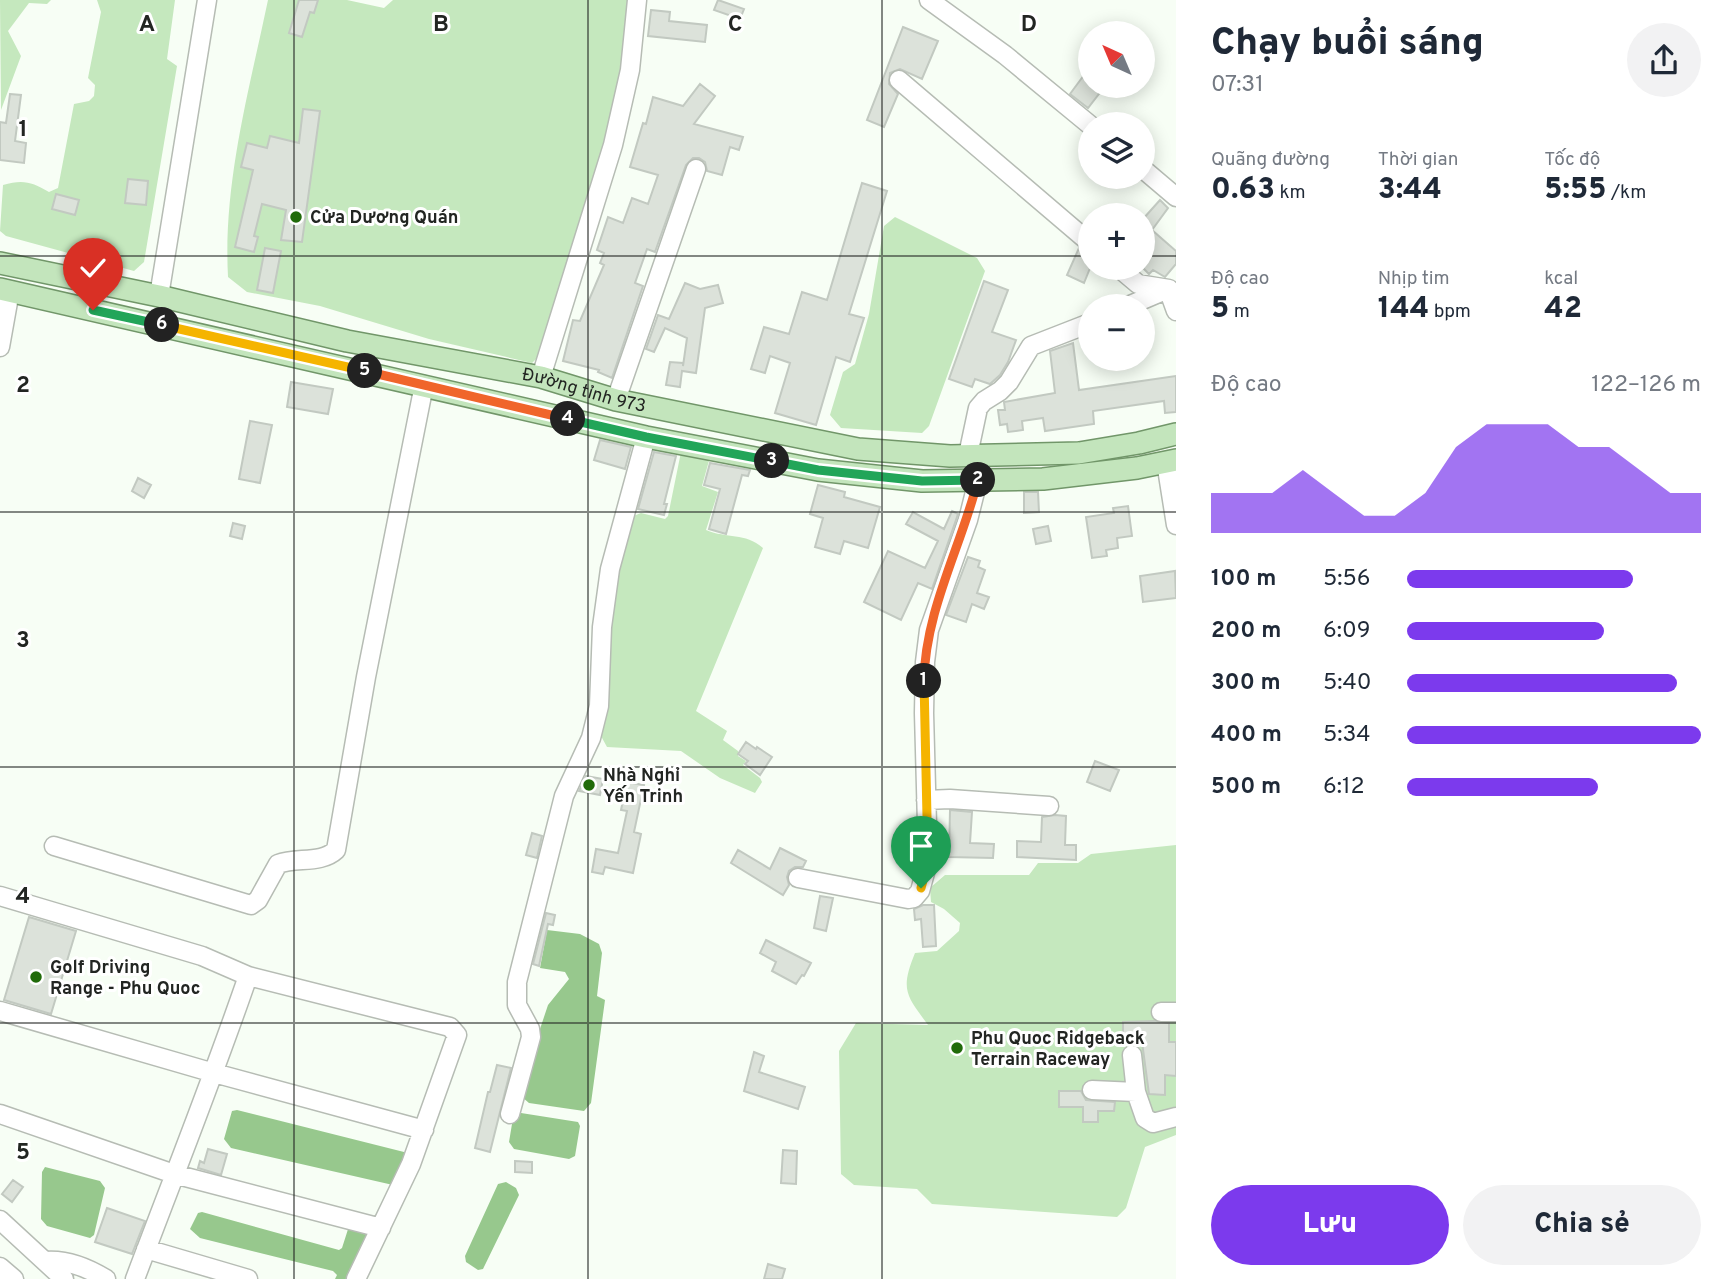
<!DOCTYPE html>
<html lang="vi">
<head>
<meta charset="utf-8">
<style>
  :root { --surface:#fff; --page:#f2f2f3; --text:#1f2937; --muted:#747a83; --accent:#7c3aed }
  body { margin:0; font-family:Overpass,sans-serif; background:var(--page); color:var(--text); height:100vh; display:flex; flex-direction:column; font-size:26px; white-space:nowrap }
  * { box-sizing:border-box; margin:0 }
  p { font-size:23px; color:var(--muted) }
  .icon { flex:none; width:38px; height:38px; fill:none; stroke:currentColor; stroke-width:2; stroke-linecap:round; stroke-linejoin:round }
  .map { position:relative; flex:1; overflow:hidden }
  .sheet { display:flex; flex-direction:column; background:var(--surface); width:560px }
  .sheet>* { flex:none }
  .needle { width:46px; rotate:316deg }
  .controls { position:absolute; left:1078px; top:21px; display:grid; gap:14px }
  .controls a { display:grid; place-items:center; width:77px; height:77px; border-radius:50%; background:var(--surface); box-shadow:0 4px 18px #0003; font-size:35px }
  .pin { position:absolute; display:grid; place-items:center; width:60px; height:60px; color:#fff; margin:-72px -30px; border-radius:50% 50% 50% 0; rotate:-45deg; box-shadow:0 0 7px #0007 }
  .pin .icon { rotate:45deg }
  .km { position:absolute; width:35px; height:35px; margin:-18px; border-radius:50%; background:#222; color:#fff; font-size:19px; line-height:35px; text-align:center }
  .round { display:grid; place-items:center; flex:none; width:74px; height:74px; border-radius:37px; background:var(--page) }
  .headline { display:flex; align-items:center; justify-content:space-between; height:119px; padding:0 35px }
  h1 { font-size:38px; font-weight:800; line-height:52px }
  .metrics { display:grid; grid-template-columns:repeat(3,1fr); gap:10px; height:119px; padding:7px 35px }
  .metrics div { display:grid; align-content:center }
  .metrics b { font-size:30px; font-weight:800 }
  .metrics small { font-size:19px; font-weight:400 }
  .metrics p { font-size:19px }
  .chart { height:196px; padding:14px 35px }
  .chart p { display:flex; justify-content:space-between }
  .chart svg { width:100%; height:126px; margin-top:7px; fill:var(--accent); opacity:.7 }
  .button { display:flex; gap:14px; margin-top:auto; padding:14px 35px }
  .button a { flex:1; height:80px; border-radius:42px; background:var(--accent); color:#fff; font-size:28px; font-weight:800; line-height:80px; text-align:center }
  .button a+a { background:var(--page); color:var(--text) }
  ul { padding:0 35px; list-style:none; font-size:23px }
  li { display:grid; grid-template-columns:112px 84px 1fr; align-items:center; height:52px }
  li i { height:18px; border-radius:9px; background:var(--accent) }
  main { display:flex; flex:1; min-height:0 }
  .map>svg:first-child { display:block }
  .green { fill:#c5e8be }
  .water { fill:#97c88d }
  .building { fill:#dce2da; stroke:#c2c9c1; stroke-width:2 }
  .lines { fill:none; stroke-linecap:round; stroke-linejoin:round }
  .minor-casing { stroke:#b6bcb4; stroke-width:21 }
  .major-casing { stroke:#719669; stroke-width:24 }
  .minor { stroke:#fff; stroke-width:18 }
  .major { stroke:#c3e5bc; stroke-width:21 }
  .split-1-casing { stroke:#fff; stroke-width:14 }
  .split-2-casing { stroke:#fff; stroke-width:14 }
  .split-3-casing { stroke:#fff; stroke-width:14 }
  .split-4-casing { stroke:#fff; stroke-width:14 }
  .split-5-casing { stroke:#fff; stroke-width:14 }
  .split-6-casing { stroke:#fff; stroke-width:14 }
  .split-7-casing { stroke:#fff; stroke-width:14 }
  .split-1 { stroke:#f5b400; stroke-width:9 }
  .split-2 { stroke:#f0652b; stroke-width:9 }
  .split-3 { stroke:#22a559; stroke-width:9 }
  .split-4 { stroke:#22a559; stroke-width:9 }
  .split-5 { stroke:#f0652b; stroke-width:9 }
  .split-6 { stroke:#f5b400; stroke-width:9 }
  .split-7 { stroke:#22a559; stroke-width:9 }
  .grid { fill:none; stroke:#222522; stroke-width:2; stroke-opacity:0.55 }
  .poi-dot { fill:#216b0a; stroke:#fff; stroke-width:2.5 }
  .labels { text-anchor:middle; stroke-width:6; stroke-linejoin:round; paint-order:stroke }
  .poi-label { font-size:18px; font-weight:bold; fill:#222522; stroke:#fff; text-anchor:start }
  .street-label { font-size:18px; fill:#222522; stroke:#fff }
  .grid-label { font-size:23px; text-anchor:middle; font-weight:bold; fill:#222522; stroke:#fff; stroke-width:6; stroke-linejoin:round; paint-order:stroke }
</style>
</head>
<body>
<main>
<div class="map">
<svg width="1176" height="1279" viewBox="0 0 1176 1279">
  <rect width="100%" height="100%" fill="#f7fef5"/>
  <path class="green" d="M0,0H51L47,4L29,3L8,31L21,56L1,110Z
    M97,0H175L167,59L177,66L144,262L134,271L6,236L0,231L3,185C23,179 32,182 49,192L58,188L74,104L89,101L94,96L95,85L88,78L101,12Z
    M268,0H347L384,8L393,0H631C623,122 577,239 541,354L532,363L429,339L320,306L247,292L228,277C223,183 249,91 268,0Z
    M895,217L977,258L985,271L929,426L922,433L841,428L830,415L843,372L855,364L869,314L884,226Z
    M681,452L710,457L702,486L718,492L706,530C727,539 745,532 763,548L696,711L727,731L723,740L738,751V756L746,761L743,765L760,778L762,782L755,793L720,778L681,751L607,747L601,736L606,665L616,582L631,517L641,513L665,519L668,516Z
    M1176,845V1135L1145,1147L1126,1208L1117,1217L932,1204L917,1189L854,1185L841,1174L839,1051L856,1023L928,1025C906,995 900,990 915,953L937,951L959,931L960,923L944,909L931,902L930,888L945,875H1029L1038,863H1078L1091,854Z"/>
  <path class="water" d="M547,930L580,934L599,944L602,953L597,996L605,1000L591,1103L584,1111L529,1103L522,1097L537,1038L548,1005L569,979L565,972L540,968Z
    M237,1110L404,1152L407,1157L393,1185L231,1148L224,1139L232,1111Z
    M521,1113L578,1122L580,1126L575,1156L569,1159L514,1149L509,1142L513,1118Z
    M45,1167L100,1181L105,1188L94,1235L90,1238L47,1226L41,1219L42,1172Z
    M506,1182L516,1188L519,1195L483,1269L478,1270L466,1262L465,1256L498,1184Z
    M202,1212L339,1250L342,1248L350,1223L372,1235L352,1279H335L337,1275L333,1271L200,1238L190,1229L198,1213Z"/>
  <path class="building" d="M299,0H318L314,13L310,12L302,37L289,33Z
    M718,0L744,9L740,19L714,10Z
    M651,10L670,12L669,21L707,25L705,42L648,36Z
    M903,27L938,41L922,79L900,69L890,73L889,84L898,94L884,127L867,120Z
    M1090,67V86H1105L1088,108L1070,94Z
    M700,84L715,96L694,124L743,137L739,150L730,147L722,175L707,171L705,162L699,158H693L686,165L655,252L647,249L635,283L643,286L612,378L598,372L599,370L563,361L573,320L580,321L604,265L600,263L604,253L597,250L608,217L623,223L632,198L648,204L658,175L630,167L643,123L646,124L653,97L683,106Z
    M10,94L21,95L15,141L26,143L24,163L0,160V122L6,123Z
    M303,109L320,111L302,242L281,240L286,210L262,204L254,236L258,237L254,252L235,247L253,170L241,167L247,143L267,148L270,136L299,143Z
    M128,179L148,181L146,205L125,203Z
    M862,183L887,191L849,314L864,318L850,362L836,357L816,425L775,413L790,363L770,356L765,373L751,369L764,327L789,334L802,292L827,300Z
    M56,194L79,200L75,215L52,209Z
    M1160,200L1168,208L1152,230L1176,251V264L1165,277L1153,270L1149,274L1143,268V219Z
    M265,248L281,251L273,293L257,290Z
    M1079,248L1090,254V268L1084,283L1067,275Z
    M984,281L1008,290L992,332L1016,340L1008,362L1000,375L990,384L975,379L972,387L949,379Z
    M685,283L700,289L718,285L723,303L705,308L696,373L682,371L680,387L666,385L670,362L683,363V366L687,338L665,328L654,352L646,349L658,315L669,319Z
    M1073,343L1079,390L1176,376V412L1165,413L1164,401L1093,411L1094,424L1045,431L1043,418L1022,421L1023,430L1008,432L1007,424L1000,425L998,410H1005L1004,402L1055,393L1050,351Z
    M291,382L333,389L328,414L287,407Z
    M250,421L272,425L260,483L239,479Z
    M600,440L631,447L625,469L594,460Z
    M654,452L676,456L664,504H667L664,515L638,509Z
    M710,463L750,470L748,476L742,475L726,534L709,529L720,489L704,485Z
    M138,478L151,485L144,498L132,491Z
    M818,485L845,492L844,497L880,507L868,548L844,541L840,554L815,547L823,518L810,514Z
    M1024,492H1038L1039,512L1024,513Z
    M1128,506L1132,536L1117,538L1118,548L1106,550L1107,556L1092,558L1086,517L1114,513L1113,508Z
    M952,511L958,514L957,517L932,589L918,583L901,620L864,602L888,551L925,568L938,541L906,524L913,512L944,529Z
    M233,523L245,526L242,539L230,536Z
    M1048,526L1051,541L1036,544L1033,529Z
    M968,557L980,561L978,567L985,570L977,593L989,597L984,609L972,604L966,622L946,615Z
    M1175,571L1176,598L1143,602L1140,576Z
    M746,742L756,749L757,747L772,757L760,775L745,764L748,761L738,754Z
    M1095,761L1119,770L1110,791L1087,782Z
    M586,776L603,779L600,795L579,791Z
    M627,782L644,785L634,832L641,834L633,873L605,867L603,874L592,872L596,849L618,853L627,811L621,810Z
    M950,810L972,812L970,843L994,844L993,858L949,857Z
    M1055,815L1066,816L1065,845H1076V860L1017,857V841L1041,842L1042,817Z
    M532,833L542,836L537,858L526,855Z
    M780,848L806,861L803,867H795L789,871L787,877L789,885L783,895L731,863L738,850L770,869Z
    M820,896L833,898L826,931L814,928Z
    M923,905H934L936,946L923,947L921,919L915,920L914,909Z
    M546,913L555,915L553,925L548,924L539,966L533,964Z
    M29,917L76,931L51,1014L4,1000Z
    M766,940L811,963L804,976L802,975L796,984L772,971L776,962L760,953Z
    M1154,1021L1169,1023V1042H1176V1076L1165,1075V1095L1149,1094L1142,1042H1123V1022Z
    M754,1052L764,1056L759,1072L805,1087L798,1109L744,1091Z
    M497,1065L511,1068L490,1152L475,1148L488,1092H490Z
    M1059,1091H1081L1086,1100L1115,1102L1114,1111H1098V1122H1083V1107H1059Z
    M208,1149L227,1154L221,1175L198,1168L200,1161L204,1163Z
    M783,1150L797,1151L796,1184L781,1183Z
    M515,1161L532,1162V1173L515,1172Z
    M13,1180L23,1187L12,1202L2,1194Z
    M107,1208L145,1221L132,1254L95,1242Z
    M768,1264L785,1269L782,1279H764Z"/>
  <g class="lines">
    <defs>
      <path id="minor" d="M929,0L1005,55L1090,125
        M899,80L1090,243
        M1143,169L1176,197
        M1119,268L1138,284L1169,289
        M159,296L207,0
        M1128,306L1168,289L1176,311
        M0,347L10,291
        M541,377L613,145L630,70L637,0
        M616,400L696,169
        M968,455L978,408L984,401L1000,391L1009,382L1031,346L1090,323
        M1166,462L1176,525
        M926,800L950,799L1049,806
        M54,846L251,905L258,900L278,864C297,857 321,864 336,850L366,677L424,385
        M798,878L908,899L914,898L920,891L928,862L924,713L925,662L929,630L968,520L978,480
        M0,896L202,956L248,976L450,1027L457,1035L411,1164L356,1279
        M0,1011L214,1073L424,1130
        M1161,1012H1176
        M1132,1055L1136,1092L1145,1118L1153,1123L1176,1117
        M1092,1090L1136,1092
        M0,1114L174,1174L381,1228
        M510,1114L531,1037L530,1029L517,1005V982L564,796L591,738L599,706L602,627L610,569L646,437
        M0,1220L64,1279
        M146,1249L248,1279
        M45,1261C67,1259 88,1268 106,1279
        M0,1267L14,1279
        M135,1279C173,1178 213,1078 248,976"/>
      <g id="major">
        <path id="s1" d="M0,263L159,296L347,341L541,377L616,400L858,449L950,456L1079,453L1139,443L1176,434"/>
        <path d="M0,289L646,437L818,470L922,481L1043,479L1137,468L1176,460"/>
      </g>
    </defs>
    <use href="#minor" class="minor-casing"/>
    <use href="#major" class="major-casing"/>
    <use href="#minor" class="minor"/>
    <use href="#major" class="major"/>
  </g>
  <g class="lines">
    <defs>
      <path id="split-1" d="M921,888L928,862L924,681"/>
      <path id="split-2" d="M924,681C925,611 961,547 978,480"/>
      <path id="split-3" d="M772,461L818,470L922,481L978,480"/>
      <path id="split-4" d="M568,419L646,437L772,461"/>
      <path id="split-5" d="M365,371L568,419"/>
      <path id="split-6" d="M162,325L365,371"/>
      <path id="split-7" d="M93,310L162,325"/>
    </defs>
    <use href="#split-1" class="split-1-casing"/>
    <use href="#split-2" class="split-2-casing"/>
    <use href="#split-3" class="split-3-casing"/>
    <use href="#split-4" class="split-4-casing"/>
    <use href="#split-5" class="split-5-casing"/>
    <use href="#split-6" class="split-6-casing"/>
    <use href="#split-7" class="split-7-casing"/>
    <use href="#split-1" class="split-1"/>
    <use href="#split-2" class="split-2"/>
    <use href="#split-3" class="split-3"/>
    <use href="#split-4" class="split-4"/>
    <use href="#split-5" class="split-5"/>
    <use href="#split-6" class="split-6"/>
    <use href="#split-7" class="split-7"/>
  </g>
  <path class="grid" d="M294,0V1279M588,0V1279M882,0V1279M0,256H1090M1143,256H1176M0,512H1176M0,767H1176M0,1023H1176"/>
  <g class="poi-dot">
    <circle cx="296" cy="217" r="7"/>
    <circle cx="589" cy="785" r="7"/>
    <circle cx="36" cy="977" r="7"/>
    <circle cx="957" cy="1048" r="7"/>
  </g>
  <g class="labels">
    <g class="poi-label">
      <text x="310" y="223">Cửa Dương Quán</text>
      <text x="603" y="781">Nhà Nghỉ<tspan x="603" dy="21">Yến Trinh</tspan></text>
      <text x="50" y="973">Golf Driving<tspan x="50" dy="21">Range - Phu Quoc</tspan></text>
      <text x="971" y="1044">Phu Quoc Ridgeback<tspan x="971" dy="21">Terrain Raceway</tspan></text>
    </g>
    <g class="street-label">
      <text dy="6" stroke="none"><textPath href="#s1" startOffset="598">Đường tỉnh 973</textPath></text>
    </g>
  </g>
  <g class="grid-label">
    <text x="147" y="31">A</text>
    <text x="441" y="31">B</text>
    <text x="735" y="31">C</text>
    <text x="1029" y="31">D</text>
    <text x="23" y="136">1</text>
    <text x="23" y="392">2</text>
    <text x="23" y="647">3</text>
    <text x="23" y="903">4</text>
    <text x="23" y="1159">5</text>
  </g>
</svg>
<div class="controls">
<a><svg class="needle" viewBox="-14 -14 28 28"><path d="M0-13l5 13h-10z" fill="#e53935"/><path d="M0 13l5-13h-10z" fill="#747a83"/></svg></a>
<a><svg class="icon" aria-label="layers" viewBox="0 0 24 24"><path d="M12 4l9 5-9 5-9-5zM3 14l9 5 9-5"/></svg></a>
<a>+</a>
<a>−</a>
</div>
<div class="pin" style="left:921px;top:888px;background:#1e9e55"><svg class="icon" aria-label="arrive" viewBox="0 0 24 24"><path d="M6 21V4h12l-3 4 3 4H6"/></svg></div>
<div class="pin" style="left:93px;top:310px;background:#d93025"><svg class="icon" aria-label="check" viewBox="0 0 24 24"><path d="M5 12l5 5 9-10"/></svg></div>
<b class="km" style="left:924px;top:681px">1</b>
<b class="km" style="left:978px;top:480px">2</b>
<b class="km" style="left:772px;top:461px">3</b>
<b class="km" style="left:568px;top:419px">4</b>
<b class="km" style="left:365px;top:371px">5</b>
<b class="km" style="left:162px;top:325px">6</b>
</div>
<section class="sheet">
<div class="headline"><div><h1>Chạy buổi sáng</h1><p>07:31</p></div><a class="round"><svg class="icon" aria-label="share" viewBox="0 0 24 24"><path d="M12 15V3M7 8l5-5 5 5M5 13v7h14v-7"/></svg></a></div>
<div class="metrics">
<div><p>Quãng đường</p><b>0.63<small> km</small></b></div>
<div><p>Thời gian</p><b>3:44</b></div>
<div><p>Tốc độ</p><b>5:55<small> /km</small></b></div>
</div>
<div class="metrics">
<div><p>Độ cao</p><b>5<small> m</small></b></div>
<div><p>Nhịp tim</p><b>144<small> bpm</small></b></div>
<div><p>kcal</p><b>42</b></div>
</div>
<div class="chart"><p><span>Độ cao</span>122–126 m</p>
<svg viewBox="0 0 160 44" preserveAspectRatio="none"><path d="M0 44V30L10 30L20 30L30 22L40 30L50 38L60 38L70 30L80 14L90 6L100 6L110 6L120 14L130 14L140 22L150 30L160 30V44z"/></svg>
</div>
<ul>
<li><b>100 m</b>5:56<i style="width:77%"></i></li>
<li><b>200 m</b>6:09<i style="width:67%"></i></li>
<li><b>300 m</b>5:40<i style="width:92%"></i></li>
<li><b>400 m</b>5:34<i style="width:100%"></i></li>
<li><b>500 m</b>6:12<i style="width:65%"></i></li>
</ul>
<div class="button"><a>Lưu</a><a>Chia sẻ</a></div>
</section>
</main>
</body>
</html>
